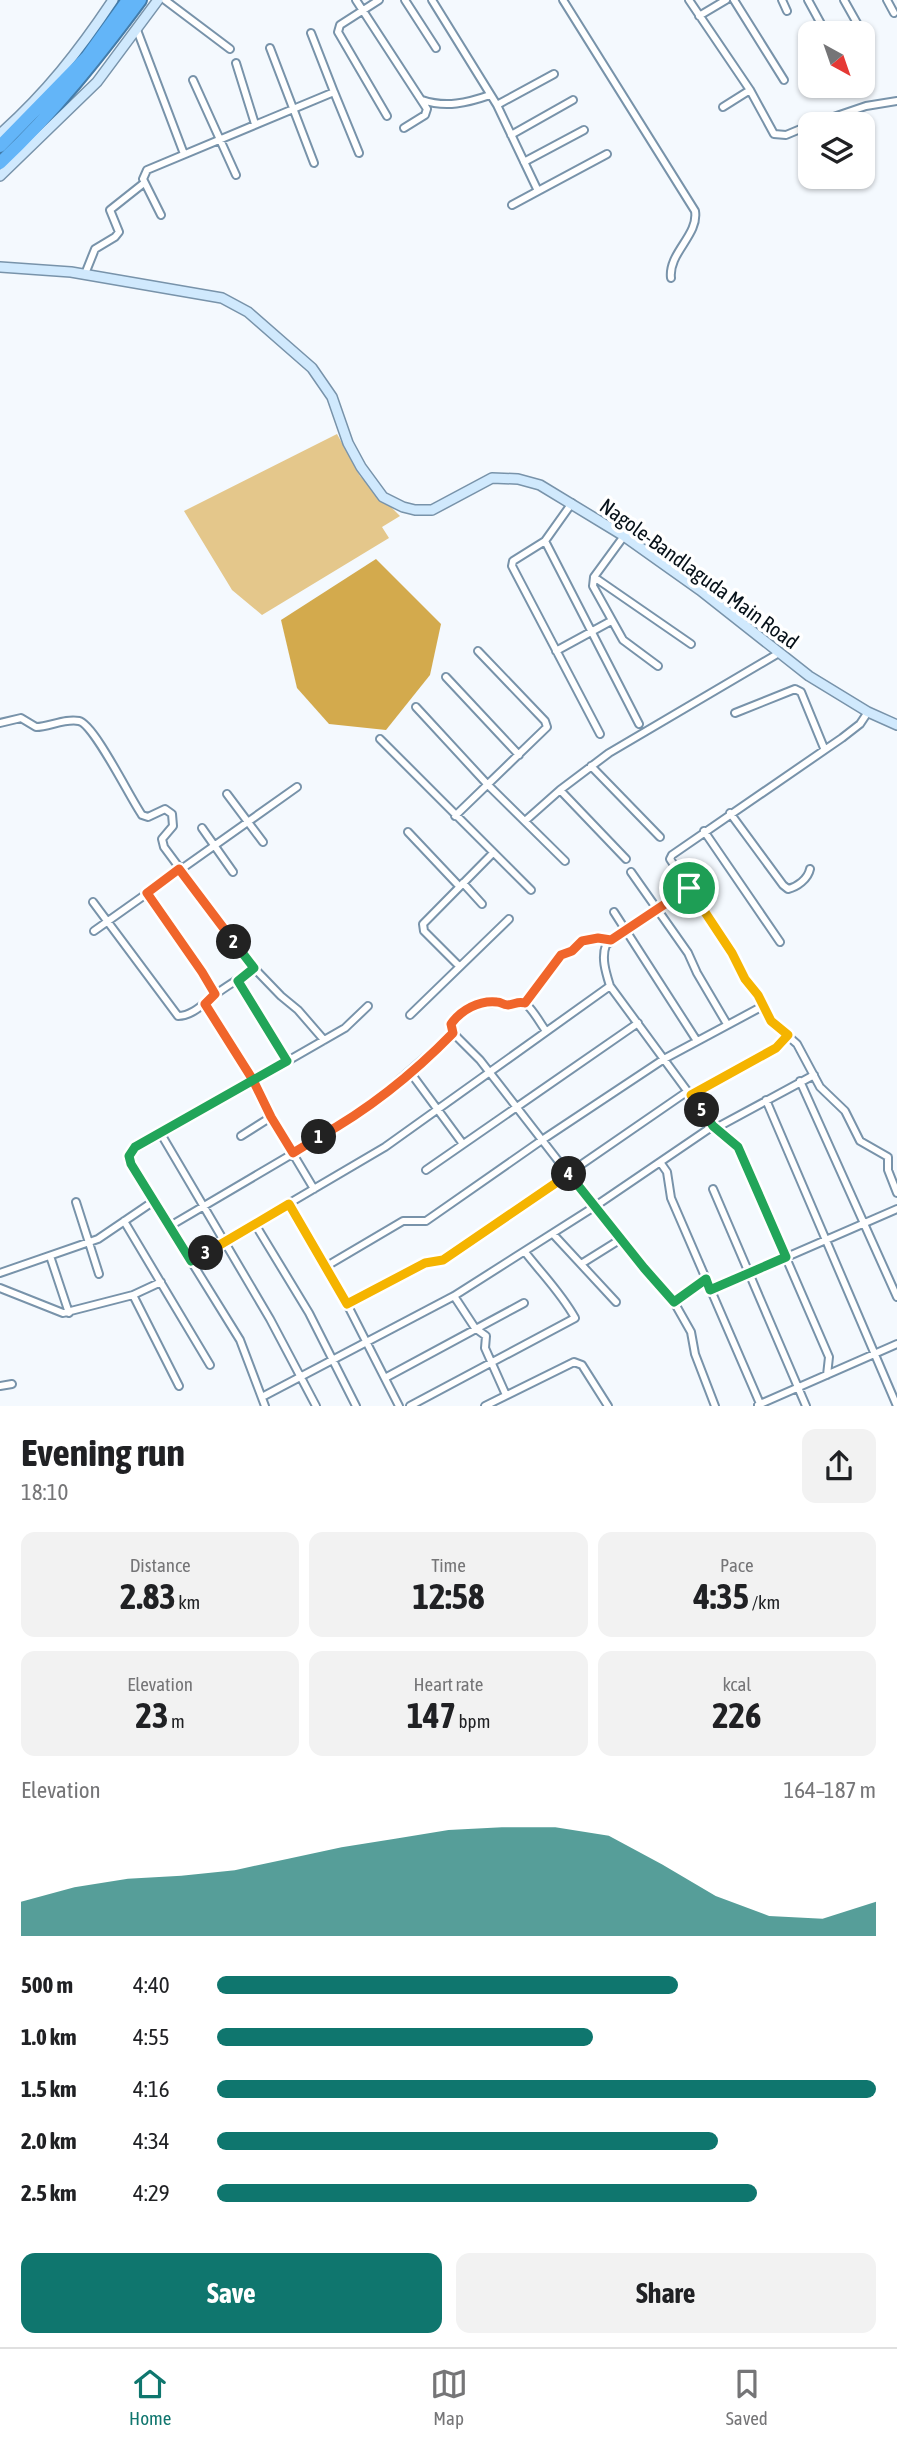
<!DOCTYPE html>
<html lang="en">
<head>
<meta charset="utf-8">
<style>
  :root { --surface:#fff; --page:#f2f2f2; --text:#202124; --muted:#757577; --line:#e0e0e0; --accent:#0f766e }
  body { margin:0; font-family:"Asap Condensed",sans-serif; background:var(--page); color:var(--text); height:100vh; display:flex; flex-direction:column; font-size:26px; white-space:nowrap }
  * { box-sizing:border-box; margin:0 }
  p { font-size:23px; color:var(--muted) }
  .icon { flex:none; width:38px; height:38px; fill:none; stroke:currentColor; stroke-width:2; stroke-linecap:round; stroke-linejoin:round }
  .map { position:relative; height:1406px; overflow:hidden }
  .side { display:flex; flex-direction:column; background:var(--surface); flex:1 }
  .side>* { flex:none }
  .needle { width:46px; rotate:140deg }
  .fabs { position:absolute; left:798px; top:21px; display:grid; gap:14px }
  .fabs a { display:grid; place-items:center; width:77px; height:77px; border-radius:14px; background:var(--surface); box-shadow:0 2px 5px #0004; font-size:35px }
  .pin { position:absolute; display:grid; place-items:center; width:60px; height:60px; color:#fff; margin:-30px; border:4px solid #fff; border-radius:50%; box-shadow:0 2px 7px #0007 }
  .km { position:absolute; width:35px; height:35px; margin:-18px; border-radius:50%; background:#222; color:#fff; font-size:19px; line-height:35px; text-align:center }
  .round { display:grid; place-items:center; flex:none; width:74px; height:74px; border-radius:14px; background:var(--page) }
  .overview { display:flex; align-items:center; justify-content:space-between; height:119px; padding:0 21px }
  h1 { font-size:38px; font-weight:700; line-height:52px }
  .metrics { display:grid; grid-template-columns:repeat(3,1fr); gap:10px; height:119px; padding:7px 21px }
  .metrics div { display:grid; align-content:center; border-radius:14px; background:var(--page); text-align:center }
  .metrics b { font-size:35px; font-weight:700 }
  .metrics small { font-size:19px; font-weight:400 }
  .metrics p { font-size:19px }
  .chart { height:196px; padding:14px 21px }
  .chart p { display:flex; justify-content:space-between }
  .chart svg { width:100%; height:126px; margin-top:7px; fill:var(--accent); opacity:.7 }
  .primary-button { display:flex; gap:14px; margin-top:auto; padding:14px 21px }
  .primary-button a { flex:1; height:80px; border-radius:14px; background:var(--accent); color:#fff; font-size:28px; font-weight:700; line-height:80px; text-align:center }
  .primary-button a+a { background:var(--page); color:var(--text) }
  ul { padding:0 21px; list-style:none; font-size:23px }
  li { display:grid; grid-template-columns:112px 84px 1fr; align-items:center; height:52px }
  li i { height:18px; border-radius:9px; background:var(--accent) }
  .dock { display:flex; justify-content:space-around; align-items:center; height:98px; border-top:2px solid var(--line); background:var(--surface); font-size:19px; color:var(--muted) }
  .dock a { display:grid; justify-items:center; gap:4px }
  .dock .on { color:var(--accent) }
  .map>svg:first-child { display:block }
  .green { fill:#e4c78b }
  .water { fill:#d3aa4d }
  .lines { fill:none; stroke-linecap:round; stroke-linejoin:round }
  .street-casing { stroke:#7893aa; stroke-width:10 }
  .secondary-casing { stroke:#7893aa; stroke-width:12 }
  .highway-casing { stroke:#437caa; stroke-width:16 }
  .street { stroke:#fff; stroke-width:6 }
  .secondary { stroke:#d0e9fd; stroke-width:9 }
  .highway { stroke:#63b5f8; stroke-width:12 }
  .split-1-casing { stroke:#fff; stroke-width:14 }
  .split-2-casing { stroke:#fff; stroke-width:14 }
  .split-3-casing { stroke:#fff; stroke-width:14 }
  .split-4-casing { stroke:#fff; stroke-width:14 }
  .split-5-casing { stroke:#fff; stroke-width:14 }
  .split-6-casing { stroke:#fff; stroke-width:14 }
  .split-1 { stroke:#f0652b; stroke-width:9 }
  .split-2 { stroke:#f0652b; stroke-width:9 }
  .split-3 { stroke:#22a559; stroke-width:9 }
  .split-4 { stroke:#f5b400; stroke-width:9 }
  .split-5 { stroke:#22a559; stroke-width:9 }
  .split-6 { stroke:#f5b400; stroke-width:9 }
  .labels { text-anchor:middle; stroke-width:7; stroke-linejoin:round; paint-order:stroke }
  .street-label { font-size:21px; fill:#071119; stroke:#fff }
</style>
</head>
<body>
<div class="map">
<svg width="897" height="1406" viewBox="0 0 897 1406">
  <rect width="100%" height="100%" fill="#f4f9fe"/>
  <path class="green" d="M337,434L360,476L400,516L382,527L389,538L262,615L232,590L184,511Z"/>
  <path class="water" d="M376,559L441,624L430,675L386,730L329,724L297,688L281,620Z"/>
  <g class="lines">
    <defs>
      <path id="street" d="M165,0L230,49
        M356,0L427,109L425,115L404,128
        M379,0L340,25L338,32L387,116
        M405,0L436,48
        M432,0L497,105L538,191L512,205
        M563,0L695,211C699,235 668,253 671,278
        M689,0L750,90L774,134L786,135L810,125
        M734,0L784,80
        M782,0L787,11
        M808,0L826,33
        M844,0L862,32
        M887,0L894,13
        M699,16L726,0
        M137,30L184,154
        M270,48L314,163
        M236,63L255,124
        M193,80L236,175
        M334,92L359,153
        M422,100C446,108 467,103 490,95
        M497,105L554,74
        M723,107L750,90
        M813,124L866,106L897,101
        M511,135L573,100
        M524,162L584,130
        M538,191L607,154
        M161,215L143,179L147,170L334,92L311,33
        M85,274L95,249L115,237L119,232L110,210L144,183
        M572,503L545,541L513,561L512,566L600,734
        M624,536L594,577L593,586L623,640L658,666
        M545,541L639,724
        M594,577L691,644
        M556,651L611,621
        M446,677L519,755
        M416,707L488,785L565,861
        M868,712L860,724L842,738L672,855L670,859L732,953L745,979L758,995L771,1021L797,1044L820,1087L845,1111L860,1141L888,1157V1170L897,1193
        M735,713L795,689L801,692L824,748
        M0,723L21,718L36,727C49,727 65,718 79,721C94,724 130,798 142,815L148,817L165,809L172,814L173,826L162,839L164,847L254,968L281,996L298,1010L324,1040
        M380,739L531,890
        M591,766L660,837
        M560,790L626,859
        M227,794L263,842
        M730,813L783,885L788,889C797,887 808,879 810,869
        M455,816L547,727L545,721L478,651
        M525,821L560,790L609,753L779,653
        M202,828L233,872
        M704,831L780,942
        M408,832L459,886
        M631,872L688,953L697,973L727,1024
        M463,883L482,904
        M689,888L606,945C601,958 606,973 610,986L713,1126L738,1147L829,1357L827,1375
        M147,893L202,972L215,994
        M93,902L178,1016C193,1016 205,1002 216,994C228,985 241,978 254,968
        M614,912L697,1041
        M94,931L297,787
        M459,966L424,931L423,924L493,853
        M238,981L287,1061
        M525,1003L561,955L572,951L582,941L598,938L611,940
        M205,1004L253,1080L271,1117L314,1189
        M368,1006L345,1028L131,1151L129,1160L131,1164L191,1261L385,1147L610,986
        M410,1015L509,919
        M453,1033L451,1024C465,1006 483,1001 505,1004C512,1005 519,999 526,1004C534,1011 540,1023 546,1031
        M410,1072L463,1144
        M800,1081L897,1297
        M691,1095L776,1048L788,1035
        M766,1100L897,1406
        M716,1128L814,1075
        M161,1134L270,1319L316,1406
        M241,1136L271,1117
        M660,1162L667,1172L671,1198L761,1406
        M426,1170L638,1023
        M713,1189L806,1406
        M76,1202L99,1274
        M289,1204L347,1304L399,1406
        M124,1221L210,1365
        M255,1224L309,1313L356,1406
        M170,1226L345,1123L374,1102L453,1033L480,1060L594,1207L674,1302L691,1332L695,1354L715,1406
        M553,1234L616,1302
        M50,1256L69,1313
        M191,1261L240,1340L265,1406
        M581,1264L621,1239
        M325,1267L403,1221H426L542,1140L664,1059L763,1006
        M0,1273L98,1239L154,1201
        M0,1288L63,1313L133,1295L161,1282
        M711,1290L897,1209
        M133,1295L179,1386
        M454,1296L475,1328L486,1336L485,1348L506,1395
        M674,1302L706,1278
        M347,1304L425,1263L443,1260L688,1091
        M385,1378L524,1303
        M0,1386L12,1384
        M262,1397L454,1296L594,1207L713,1126
        M758,1405L897,1344
        M410,1406L575,1318C562,1294 542,1274 525,1252
        M485,1406L574,1362L582,1365L608,1406"/>
      <path id="secondary" d="M0,134C46,93 79,51 113,0
        M0,176L97,82L158,0
        M0,267L71,272L222,298L248,312L312,368L332,397L348,443L361,467L383,497L403,507L415,510H432L492,478L518,479L540,485L624,536L700,590L809,676L868,712L897,725"/>
      <path id="highway" d="M0,146L87,57L128,0
        M0,163C53,113 97,58 140,0"/>
    </defs>
    <use href="#street" class="street-casing"/>
    <use href="#secondary" class="secondary-casing"/>
    <use href="#highway" class="highway-casing"/>
    <use href="#street" class="street"/>
    <use href="#secondary" class="secondary"/>
    <use href="#highway" class="highway"/>
  </g>
  <g class="lines">
    <defs>
      <path id="split-1" d="M319,1137C368,1110 414,1073 453,1033L451,1024C461,1010 479,1000 497,1002C502,1002 502,1005 508,1005C516,1004 517,1001 525,1003L561,955L572,951L582,941L598,938L611,940L689,888"/>
      <path id="split-2" d="M234,942L179,869L147,893L202,972L215,994L205,1004L253,1080L271,1117L293,1153L319,1137"/>
      <path id="split-3" d="M206,1253L191,1261L131,1164L129,1156L135,1147L287,1061L238,981L254,968L234,942"/>
      <path id="split-4" d="M206,1253L289,1204L347,1304L425,1263L443,1260L569,1174"/>
      <path id="split-5" d="M569,1174L644,1268L674,1302L706,1279L710,1290L786,1257L738,1147L713,1126L702,1110"/>
      <path id="split-6" d="M689,888L732,953L745,979L758,995L771,1021L788,1035L776,1048L691,1095L702,1110"/>
    </defs>
    <use href="#split-1" class="split-1-casing"/>
    <use href="#split-2" class="split-2-casing"/>
    <use href="#split-3" class="split-3-casing"/>
    <use href="#split-4" class="split-4-casing"/>
    <use href="#split-5" class="split-5-casing"/>
    <use href="#split-6" class="split-6-casing"/>
    <use href="#split-1" class="split-1"/>
    <use href="#split-2" class="split-2"/>
    <use href="#split-3" class="split-3"/>
    <use href="#split-4" class="split-4"/>
    <use href="#split-5" class="split-5"/>
    <use href="#split-6" class="split-6"/>
  </g>
  <g class="labels">
    <g class="street-label">
      <text transform="translate(699 574) rotate(36)" y="7">Nagole-Bandlaguda Main Road</text>
    </g>
  </g>
</svg>
<div class="fabs">
<a><svg class="needle" viewBox="-14 -14 28 28"><path d="M0-13l5 13h-10z" fill="#e53935"/><path d="M0 13l5-13h-10z" fill="#757577"/></svg></a>
<a><svg class="icon" aria-label="layers" viewBox="0 0 24 24"><path d="M12 4l9 5-9 5-9-5zM3 14l9 5 9-5"/></svg></a>
</div>
<div class="pin" style="left:689px;top:888px;background:#1e9e55"><svg class="icon" aria-label="arrive" viewBox="0 0 24 24"><path d="M6 21V4h12l-3 4 3 4H6"/></svg></div>
<b class="km" style="left:319px;top:1137px">1</b>
<b class="km" style="left:234px;top:942px">2</b>
<b class="km" style="left:206px;top:1253px">3</b>
<b class="km" style="left:569px;top:1174px">4</b>
<b class="km" style="left:702px;top:1110px">5</b>
</div>
<section class="side">
<div class="overview"><div><h1>Evening run</h1><p>18:10</p></div><a class="round"><svg class="icon" aria-label="share" viewBox="0 0 24 24"><path d="M12 15V3M7 8l5-5 5 5M5 13v7h14v-7"/></svg></a></div>
<div class="metrics">
<div><p>Distance</p><b>2.83<small> km</small></b></div>
<div><p>Time</p><b>12:58</b></div>
<div><p>Pace</p><b>4:35<small> /km</small></b></div>
</div>
<div class="metrics">
<div><p>Elevation</p><b>23<small> m</small></b></div>
<div><p>Heart rate</p><b>147<small> bpm</small></b></div>
<div><p>kcal</p><b>226</b></div>
</div>
<div class="chart"><p><span>Elevation</span>164–187 m</p>
<svg viewBox="0 0 160 44" preserveAspectRatio="none"><path d="M0 44V32L10 27L20 24L30 23L40 21L50 17L60 13L70 10L80 7L90 6L100 6L110 9L120 19L130 30L140 37L150 38L160 32V44z"/></svg>
</div>
<ul>
<li><b>500 m</b>4:40<i style="width:70%"></i></li>
<li><b>1.0 km</b>4:55<i style="width:57%"></i></li>
<li><b>1.5 km</b>4:16<i style="width:100%"></i></li>
<li><b>2.0 km</b>4:34<i style="width:76%"></i></li>
<li><b>2.5 km</b>4:29<i style="width:82%"></i></li>
</ul>
<div class="primary-button"><a>Save</a><a>Share</a></div>
</section>
<nav class="dock">
<a class="on"><svg class="icon" aria-label="home" viewBox="0 0 24 24"><path d="M3 11l9-7 9 7M6 9v11h12V9"/></svg>Home</a>
<a><svg class="icon" aria-label="map" viewBox="0 0 24 24"><path d="M3 6l6-2 6 2 6-2v14l-6 2-6-2-6 2zM9 4v14M15 6v14"/></svg>Map</a>
<a><svg class="icon" aria-label="saved" viewBox="0 0 24 24"><path d="M7 4h10v16l-5-4-5 4z"/></svg>Saved</a>
</nav>
</body>
</html>
